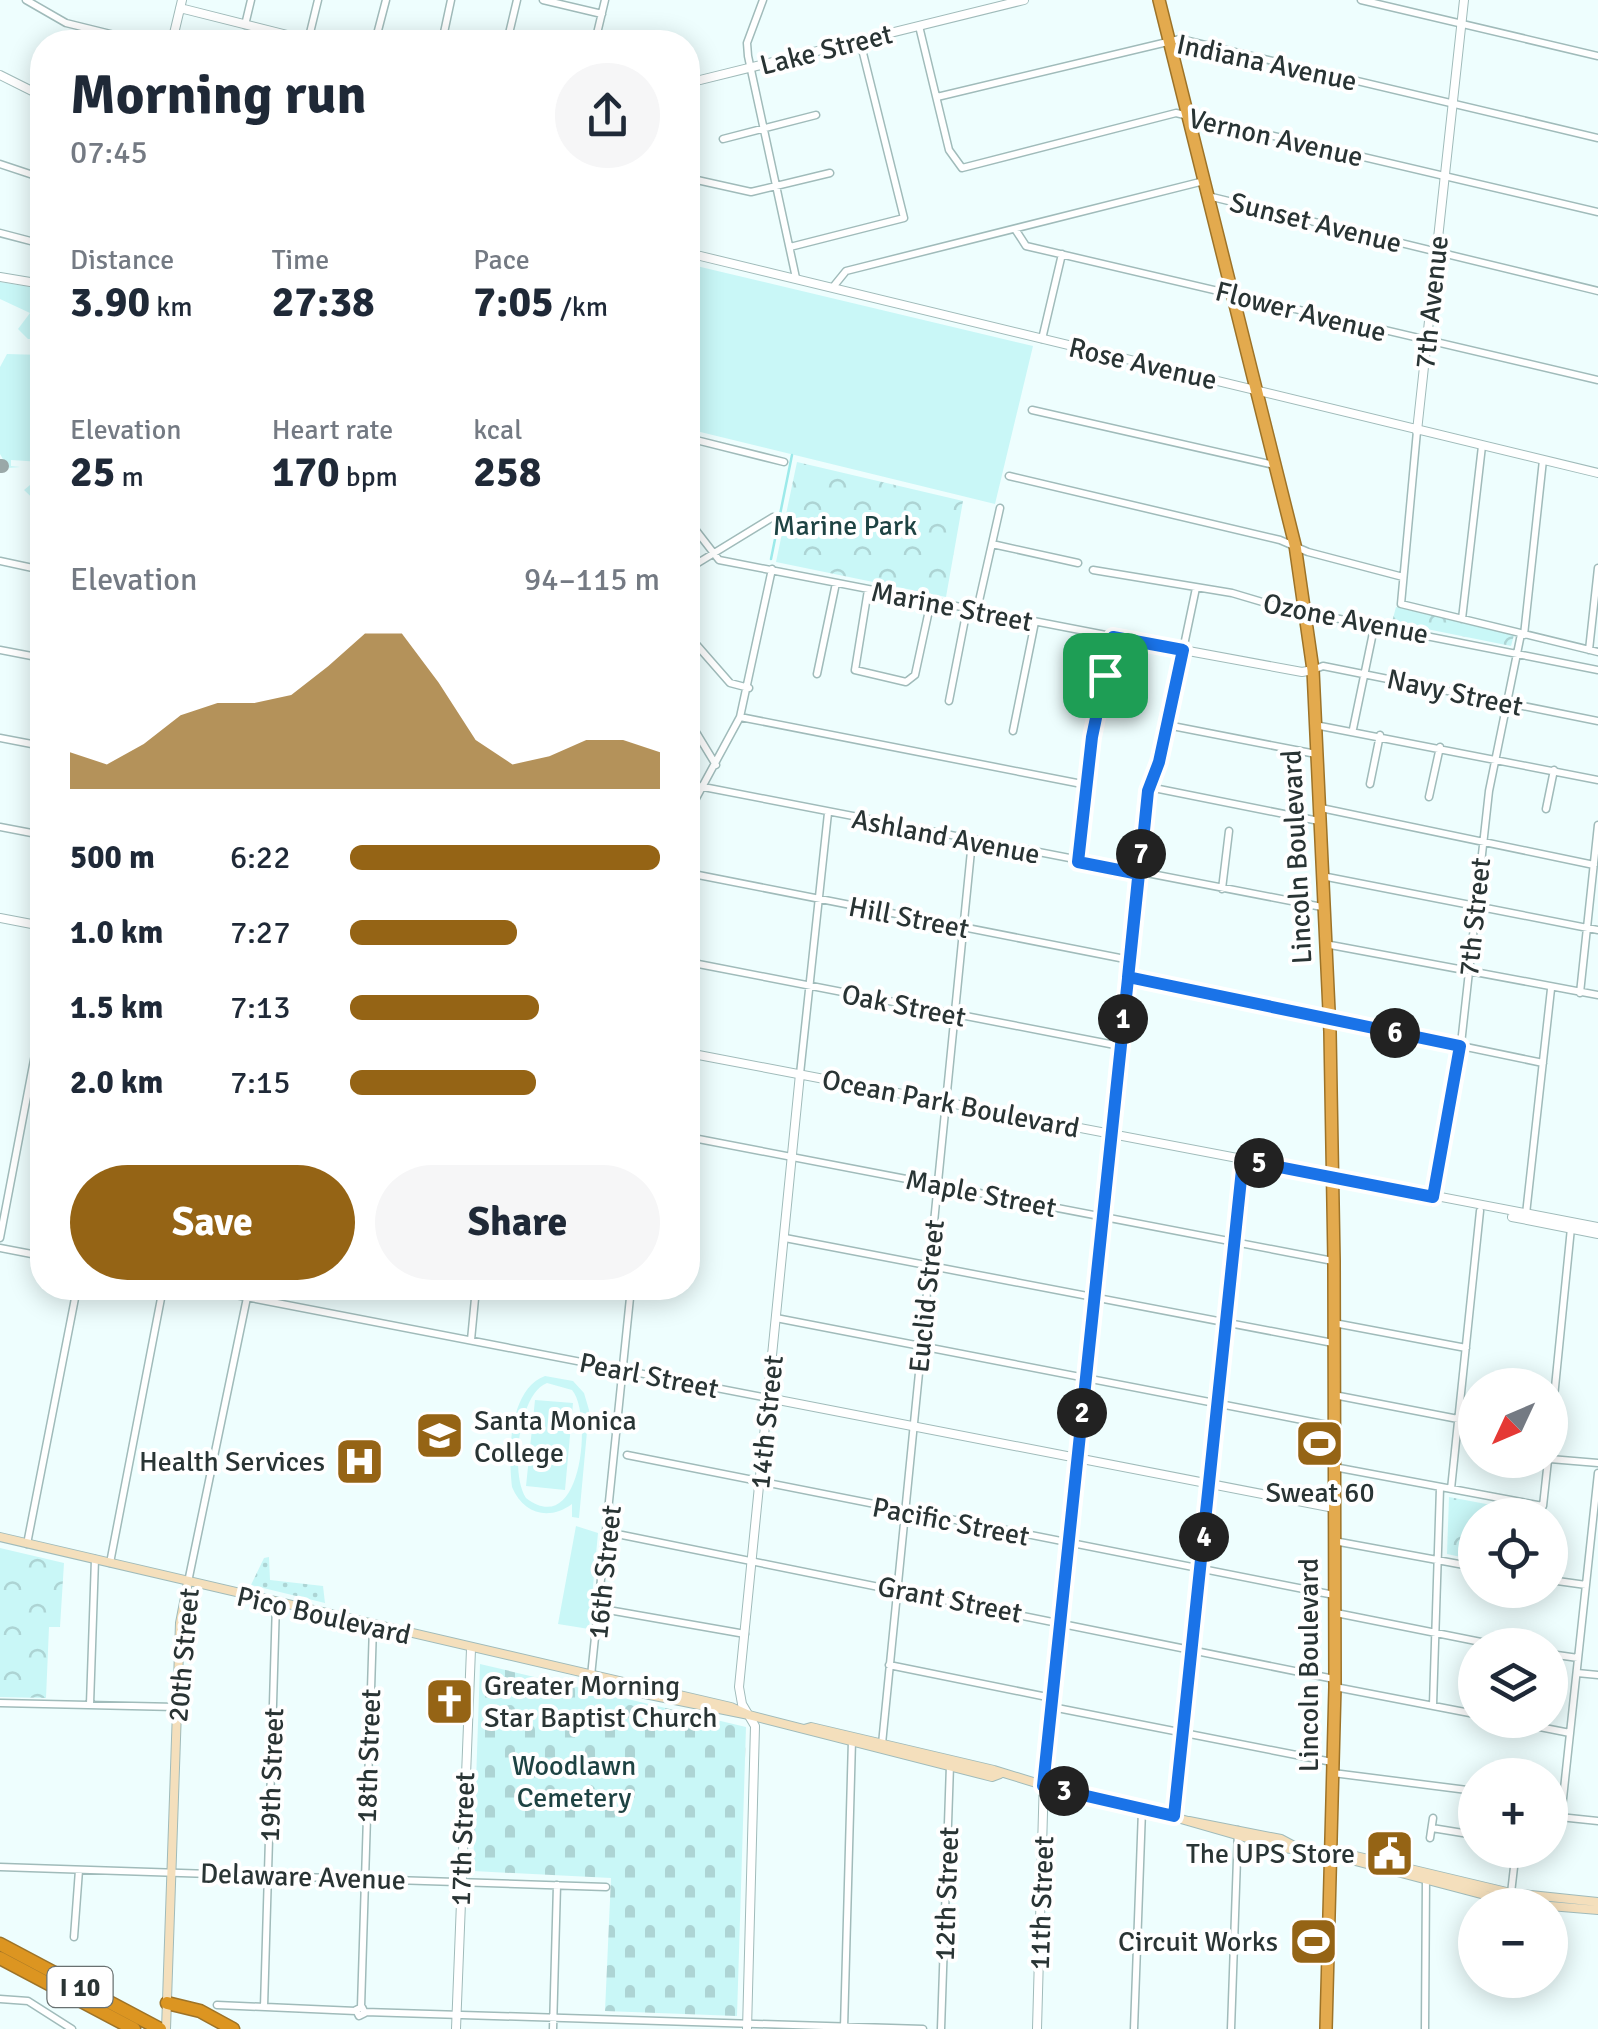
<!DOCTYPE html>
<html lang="en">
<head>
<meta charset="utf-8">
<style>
  :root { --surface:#fff; --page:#f6f6f7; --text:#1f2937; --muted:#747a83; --accent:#956415 }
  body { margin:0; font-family:Signika,sans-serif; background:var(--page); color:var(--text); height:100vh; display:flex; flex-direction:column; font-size:38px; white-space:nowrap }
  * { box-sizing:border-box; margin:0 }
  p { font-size:32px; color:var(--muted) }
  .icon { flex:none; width:55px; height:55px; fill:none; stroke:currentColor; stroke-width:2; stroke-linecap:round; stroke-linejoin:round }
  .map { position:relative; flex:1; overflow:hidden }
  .side { position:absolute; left:30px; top:30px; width:670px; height:1270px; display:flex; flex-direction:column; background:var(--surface); border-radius:40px; box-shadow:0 5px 25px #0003 }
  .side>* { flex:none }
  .needle { width:65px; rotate:226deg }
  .fabs { position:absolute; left:1458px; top:1368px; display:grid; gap:20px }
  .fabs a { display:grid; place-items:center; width:110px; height:110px; border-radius:50%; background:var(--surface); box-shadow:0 5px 25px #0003; font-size:50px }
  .pin { position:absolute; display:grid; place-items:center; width:85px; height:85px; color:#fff; margin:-42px; border-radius:20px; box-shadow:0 5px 15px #0006 }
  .km { position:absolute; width:50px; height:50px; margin:-25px; border-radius:50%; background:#222; color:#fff; font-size:28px; line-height:50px; text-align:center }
  .round { display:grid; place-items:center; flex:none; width:105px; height:105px; border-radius:52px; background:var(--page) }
  .overview { display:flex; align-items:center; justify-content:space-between; height:170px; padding:0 40px }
  h1 { font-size:55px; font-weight:800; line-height:75px }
  .figures { display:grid; grid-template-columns:repeat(3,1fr); gap:15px; height:170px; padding:10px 40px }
  .figures div { display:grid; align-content:center }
  .figures b { font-size:42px; font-weight:800 }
  .figures small { font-size:28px; font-weight:400 }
  .figures p { font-size:28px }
  .chart { height:280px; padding:20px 40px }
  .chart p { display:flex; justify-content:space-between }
  .chart svg { width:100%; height:180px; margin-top:10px; fill:var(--accent); opacity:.7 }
  .button { display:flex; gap:20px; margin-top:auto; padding:20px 40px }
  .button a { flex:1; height:115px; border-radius:60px; background:var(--accent); color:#fff; font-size:40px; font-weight:800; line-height:115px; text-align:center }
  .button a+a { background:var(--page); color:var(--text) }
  ul { padding:0 40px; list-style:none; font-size:32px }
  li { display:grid; grid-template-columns:160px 120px 1fr; align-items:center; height:75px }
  li i { height:25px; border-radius:12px; background:var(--accent) }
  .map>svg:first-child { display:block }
  .grass { fill:#c9f7f7; fill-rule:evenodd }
  .cemetery { fill:url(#cemetery-stones) }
  .park { fill:url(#park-crowns) }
  .garden { fill:url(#garden-dots) }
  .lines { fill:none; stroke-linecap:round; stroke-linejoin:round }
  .stream { stroke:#9ceaea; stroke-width:2.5 }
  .taxiway { stroke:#9aa8a8; stroke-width:14 }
  .minor-casing { stroke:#a0bbba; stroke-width:9 }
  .tertiary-casing { stroke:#a0bbba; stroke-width:10 }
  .secondary-casing { stroke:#a0bbba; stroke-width:10 }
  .trunk-casing { stroke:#9d7328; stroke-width:14 }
  .motorway-casing { stroke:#9d7328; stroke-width:15 }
  .minor { stroke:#fff; stroke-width:6 }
  .tertiary { stroke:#fff; stroke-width:8 }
  .secondary { stroke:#f4dfbc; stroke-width:8 }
  .trunk { stroke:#e3aa4e; stroke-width:11 }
  .motorway { stroke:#dc9521; stroke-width:12 }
  .route-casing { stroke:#fff; stroke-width:20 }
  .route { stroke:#1a73e8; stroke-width:12 }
  .labels { text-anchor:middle; stroke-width:8; stroke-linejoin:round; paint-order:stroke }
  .shield { fill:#fff; stroke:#697171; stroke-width:2.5 }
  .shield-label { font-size:25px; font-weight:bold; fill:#293434 }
  .street-label { font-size:28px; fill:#293434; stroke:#fff }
  .park-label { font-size:28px; fill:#1e4343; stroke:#fff }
  .poi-label { font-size:28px; fill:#293434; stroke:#fff; text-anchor:end }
</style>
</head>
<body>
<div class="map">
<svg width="1598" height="2029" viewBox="0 0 1598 2029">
  <defs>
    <pattern id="cemetery-stones" width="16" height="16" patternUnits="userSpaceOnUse" patternTransform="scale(2.5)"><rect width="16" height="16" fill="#c9f7f7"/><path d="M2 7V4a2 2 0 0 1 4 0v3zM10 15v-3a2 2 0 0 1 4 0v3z" fill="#add4d4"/></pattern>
    <pattern id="park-crowns" width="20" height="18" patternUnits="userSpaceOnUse" patternTransform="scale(2.5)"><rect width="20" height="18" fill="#c9f7f7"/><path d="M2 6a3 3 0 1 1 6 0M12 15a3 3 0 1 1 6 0" fill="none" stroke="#add4d4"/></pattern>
    <pattern id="garden-dots" width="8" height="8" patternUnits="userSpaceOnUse" patternTransform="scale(2.5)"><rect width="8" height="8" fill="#c9f7f7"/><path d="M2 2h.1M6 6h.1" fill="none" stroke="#add4d4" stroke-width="1.8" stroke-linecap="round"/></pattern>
  </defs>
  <rect width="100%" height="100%" fill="#eefefe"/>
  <path class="grass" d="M688,264L1033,346L995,504L688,429Z
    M0,282L42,289V339H28L18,329L30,313L0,299Z
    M7,354L42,355V507L24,490L36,480L41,462L11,460V466L20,467L8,468L0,454V367Z
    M545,1376L573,1381L584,1393L589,1410L579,1518L572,1517V1504C549,1521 523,1514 512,1487C508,1453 509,1389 545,1376ZM547,1383L572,1390C593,1414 582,1541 526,1498C510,1475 518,1394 547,1383Z
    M535,1400L573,1403L565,1490L526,1486Z
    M576,1526L598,1533L589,1629L558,1624Z"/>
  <path class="cemetery" d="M480,1664L746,1727L737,2016L605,2011L611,1878L473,1871Z"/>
  <path class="park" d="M797,462L963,501L946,597L776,562Z
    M1396,607L1514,635L1511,646L1392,622Z
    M1449,1497L1545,1515H1475V1560L1447,1554Z
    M0,1548L64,1563L60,1627H49L46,1698L0,1697Z"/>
  <path class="garden" d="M269,1557L270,1580L323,1586L325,1603L251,1585L264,1558Z"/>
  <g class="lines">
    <path class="stream" d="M771,559L792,455"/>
    <path class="taxiway" d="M0,466H2"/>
    <defs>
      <path id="minor" d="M26,0L66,23L143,42
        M543,0L602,14
        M763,0L747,43L748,56L796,278
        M1361,0L1598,56
        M245,25L251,0
        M919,26L949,150L962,168L1176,113L1598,212
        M308,41L318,0
        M375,42L386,0
        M442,42L451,0
        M507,42L517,0
        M595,42L605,0
        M937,97L1180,39L1598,138
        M723,139L816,115
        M0,164L42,178
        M688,178L751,192L830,173
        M1208,196L1598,291
        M1015,229L1026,246L1598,380
        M0,233L42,244
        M790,247L904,218L860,41
        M833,287L846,271L1204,181
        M1042,339L1062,254
        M1032,410L1274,465
        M1417,431L1401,604L1598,652
        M688,438L784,462
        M1009,476L1280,540L1308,552L1403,577
        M688,520L719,560L1183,650L1196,588
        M992,544L1078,563
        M0,561L42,570
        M688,569L773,517
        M1093,570L1232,593L1279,607L1598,670
        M868,590L855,670L906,682L915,675L931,601
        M977,610L1000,508
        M1462,619L1482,446
        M688,635L730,683L749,688
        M1524,635L1543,460
        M0,650L42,658
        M1589,650L1598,568
        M1313,670L1323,666L1598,721
        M817,674L836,583
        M949,701L967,609
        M740,717L1087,785
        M688,719L716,765
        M1167,725L1316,754
        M1315,725L1598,780
        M1353,729L1375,623
        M1013,731L1035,622
        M0,738L42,746
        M688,784L1322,907
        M1370,784L1380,735
        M1149,787L1319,821
        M1429,797L1440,747
        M1321,808L1594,865
        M1546,809L1554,770
        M688,813L740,717L772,569
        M0,827L42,835
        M1079,862L1092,737L1113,637
        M688,873L1130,960
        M1322,876L1598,930
        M1222,889L1229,831
        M1325,944L1598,995
        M688,962L1120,1046
        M1129,977L1543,1063
        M1580,993L1598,825
        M800,1074L828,813
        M688,1137L1333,1261
        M1432,1202L1460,1053L1489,791L1521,634
        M1526,1214L1551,989
        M0,1238L42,1018
        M785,1238L1333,1343
        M0,1248L42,1256
        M199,1288L768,1398
        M776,1318L1333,1426
        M1334,1323L1466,1348
        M471,1340L476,1288
        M1334,1395L1458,1419
        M1550,1437L1571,1228
        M627,1455L1334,1595
        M1550,1459L1598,1463
        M1334,1467L1543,1506L1548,1460
        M1451,1489L1480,1211
        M622,1535L1334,1679
        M1334,1541L1475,1567
        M27,1544L77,1288
        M110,1563L163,1288
        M1550,1580L1586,1585
        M188,1582L249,1288
        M614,1611L745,1634
        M1336,1613L1496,1645
        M1550,1654L1578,1658
        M889,1665L1052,1698
        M1577,1673L1598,1675
        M591,1676L631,1288
        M1335,1687L1475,1714
        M0,1703L176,1707
        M90,1704L95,1559
        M1433,1705L1440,1488
        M1052,1707L1332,1762
        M1504,1720L1570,1733
        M882,1744L972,841
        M1333,1773L1475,1791
        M1524,1775L1525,1773
        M1550,1816L1598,1821
        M1174,1817L1243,1160
        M1561,1817L1598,1473
        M1432,1828L1475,1835
        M1430,1838L1433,1818
        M0,1867L606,1887
        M1511,1893L1516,1850
        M74,1937L79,1870
        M0,1999L28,2001L72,2029
        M217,2005L356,2011
        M264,2007L276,1603
        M361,2007L373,1626
        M362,2007L365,2013L359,2016L356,2010Z
        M365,2012L923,2029
        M844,2028L852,1740
        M553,2029L557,1885
        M941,2029L950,1765
        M1134,2029L1142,1810
        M1231,2029L1238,1830
        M1425,2029L1426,1876"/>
      <path id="tertiary" d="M180,8L315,42
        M172,42L182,0
        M0,75L42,96
        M688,83L1024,0
        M688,253L1598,473
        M0,277L42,284
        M1417,431L1464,0
        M0,918L42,926
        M688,1053L1598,1227
        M1336,1180L1366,1188
        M1512,1217L1598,1234
        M768,1398L1334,1508
        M456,2029L471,1649
        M747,2029L755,1726L742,1704L739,1687L800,1074
        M1037,2029L1044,1776L1149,787L1160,757L1183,650L1302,672L1313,670"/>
      <path id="secondary" d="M0,1537L731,1707L749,1715
        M591,1678L625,1690L749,1715L992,1777L1000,1774
        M804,1729L811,1727L994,1770L1098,1802L1174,1817L1282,1848L1321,1852L1500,1899L1543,1905
        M1093,1797L1099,1795L1140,1808
        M1189,1821L1281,1839L1296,1847
        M1331,1855L1343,1853L1511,1893L1598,1902
        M1550,1906L1598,1910
        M166,2029L180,1623L188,1582"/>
      <path id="trunk" d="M1159,0L1295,545L1313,670L1330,1032L1334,1261L1335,1687L1326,2029"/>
      <path id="motorway" d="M0,1944L160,2029
        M0,1958L134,2029
        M167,2003L200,2011L233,2029"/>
    </defs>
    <use href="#minor" class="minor-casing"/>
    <use href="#tertiary" class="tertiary-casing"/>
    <use href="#secondary" class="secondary-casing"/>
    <use href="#trunk" class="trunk-casing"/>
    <use href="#motorway" class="motorway-casing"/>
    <use href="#minor" class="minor"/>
    <use href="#tertiary" class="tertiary"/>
    <use href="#secondary" class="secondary"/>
    <use href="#trunk" class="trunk"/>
    <use href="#motorway" class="motorway"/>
  </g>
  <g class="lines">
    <defs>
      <path id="route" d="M1105,675L1092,737L1078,862L1139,874L1043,1786L1174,1816L1243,1160L1433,1197L1460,1046L1128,977L1138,878L1140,870L1148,791L1159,762L1183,650L1113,637L1105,675"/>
    </defs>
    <use href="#route" class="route-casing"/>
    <use href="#route" class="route"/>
  </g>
  <defs>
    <symbol id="university-square" viewBox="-11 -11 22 22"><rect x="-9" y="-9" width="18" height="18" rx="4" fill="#956415" stroke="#fff"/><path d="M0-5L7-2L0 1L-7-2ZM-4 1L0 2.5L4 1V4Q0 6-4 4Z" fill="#fff"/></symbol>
    <symbol id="stadium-square" viewBox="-11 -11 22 22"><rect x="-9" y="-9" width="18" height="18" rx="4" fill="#956415" stroke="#fff"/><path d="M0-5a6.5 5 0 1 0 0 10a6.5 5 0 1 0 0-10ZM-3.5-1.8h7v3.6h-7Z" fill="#fff"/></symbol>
    <symbol id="hospital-square" viewBox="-11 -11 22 22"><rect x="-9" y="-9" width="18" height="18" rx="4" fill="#956415" stroke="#fff"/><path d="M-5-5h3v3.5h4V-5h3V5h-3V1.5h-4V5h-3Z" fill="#fff"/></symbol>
    <symbol id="church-square" viewBox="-11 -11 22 22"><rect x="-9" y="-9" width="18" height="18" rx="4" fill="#956415" stroke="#fff"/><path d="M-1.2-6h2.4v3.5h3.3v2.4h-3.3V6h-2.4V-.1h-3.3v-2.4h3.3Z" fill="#fff"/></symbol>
    <symbol id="civic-square" viewBox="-11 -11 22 22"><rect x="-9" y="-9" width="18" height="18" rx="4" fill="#956415" stroke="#fff"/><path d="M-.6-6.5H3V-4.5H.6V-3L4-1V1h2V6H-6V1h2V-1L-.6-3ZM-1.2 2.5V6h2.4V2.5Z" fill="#fff"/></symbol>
  </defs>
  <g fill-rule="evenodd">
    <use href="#university-square" x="412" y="1408" width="55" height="55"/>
    <use href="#stadium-square" x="1292" y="1416" width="55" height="55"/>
    <use href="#hospital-square" x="332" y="1434" width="55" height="55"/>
    <use href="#church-square" x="422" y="1674" width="55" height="55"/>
    <use href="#civic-square" x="1362" y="1826" width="55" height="55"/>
    <use href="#stadium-square" x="1286" y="1914" width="55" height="55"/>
  </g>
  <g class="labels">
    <rect class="shield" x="47.5" y="1967" width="65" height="40" rx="8"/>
    <g class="shield-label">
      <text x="80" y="1996">I 10</text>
    </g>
    <g class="street-label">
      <text transform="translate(826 49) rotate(-14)" y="10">Lake Street</text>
      <text transform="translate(1267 62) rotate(12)" y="10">Indiana Avenue</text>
      <text transform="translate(1276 137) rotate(13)" y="10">Vernon Avenue</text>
      <text transform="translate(1316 222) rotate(14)" y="10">Sunset Avenue</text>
      <text transform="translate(1431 302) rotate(-84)" y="10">7th Avenue</text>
      <text transform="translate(1301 311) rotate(14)" y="10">Flower Avenue</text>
      <text transform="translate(1143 363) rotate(13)" y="10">Rose Avenue</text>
      <text transform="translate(952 606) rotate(11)" y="10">Marine Street</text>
      <text transform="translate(1346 618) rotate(11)" y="10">Ozone Avenue</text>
      <text transform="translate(1455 692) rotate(12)" y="10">Navy Street</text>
      <text transform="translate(946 836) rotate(11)" y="10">Ashland Avenue</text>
      <text transform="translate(1296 857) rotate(-93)" y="10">Lincoln Boulevard</text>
      <text transform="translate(909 917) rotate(11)" y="10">Hill Street</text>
      <text transform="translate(1474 917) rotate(-84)" y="10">7th Street</text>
      <text transform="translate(904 1005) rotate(11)" y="10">Oak Street</text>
      <text transform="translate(951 1103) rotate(11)" y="10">Ocean Park Boulevard</text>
      <text transform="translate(981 1193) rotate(11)" y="10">Maple Street</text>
      <text transform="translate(926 1296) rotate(-84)" y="10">Euclid Street</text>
      <text transform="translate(649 1375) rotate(11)" y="10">Pearl Street</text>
      <text transform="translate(766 1422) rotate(-84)" y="10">14th Street</text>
      <text transform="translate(951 1521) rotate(11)" y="10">Pacific Street</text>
      <text transform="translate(604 1572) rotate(-84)" y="10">16th Street</text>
      <text transform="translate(950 1599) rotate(11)" y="10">Grant Street</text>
      <text transform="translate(324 1615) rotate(13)" y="10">Pico Boulevard</text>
      <text transform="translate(183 1655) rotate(-85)" y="10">20th Street</text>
      <text transform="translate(1308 1665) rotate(-90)" y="10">Lincoln Boulevard</text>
      <text transform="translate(368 1756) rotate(-88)" y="10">18th Street</text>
      <text transform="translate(271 1775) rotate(-88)" y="10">19th Street</text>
      <text transform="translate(462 1839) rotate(-88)" y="10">17th Street</text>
      <text transform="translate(303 1876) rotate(2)" y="10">Delaware Avenue</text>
      <text transform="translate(946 1894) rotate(-88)" y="10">12th Street</text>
      <text transform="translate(1041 1903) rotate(-88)" y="10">11th Street</text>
    </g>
    <g class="park-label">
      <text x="845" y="535">Marine Park</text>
      <text x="574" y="1775">Woodlawn<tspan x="574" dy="32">Cemetery</tspan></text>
    </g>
    <g class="poi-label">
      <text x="474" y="1430" text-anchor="start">Santa Monica<tspan x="474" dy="32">College</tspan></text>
      <text x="325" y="1471">Health Services</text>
      <text x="1320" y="1502" text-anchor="middle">Sweat 60</text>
      <text x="484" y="1695" text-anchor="start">Greater Morning<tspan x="484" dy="32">Star Baptist Church</tspan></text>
      <text x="1355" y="1863">The UPS Store</text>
      <text x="1278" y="1951">Circuit Works</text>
    </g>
  </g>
</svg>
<div class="fabs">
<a><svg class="needle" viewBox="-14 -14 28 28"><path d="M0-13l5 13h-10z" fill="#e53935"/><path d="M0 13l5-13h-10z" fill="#747a83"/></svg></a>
<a><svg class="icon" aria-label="locate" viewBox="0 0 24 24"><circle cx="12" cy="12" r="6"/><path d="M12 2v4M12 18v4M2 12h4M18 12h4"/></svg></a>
<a><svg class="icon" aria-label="layers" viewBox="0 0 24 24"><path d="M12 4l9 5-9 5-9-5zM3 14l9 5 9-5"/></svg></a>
<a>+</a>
<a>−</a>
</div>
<div class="pin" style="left:1105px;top:675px;background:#1e9e55"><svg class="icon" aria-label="arrive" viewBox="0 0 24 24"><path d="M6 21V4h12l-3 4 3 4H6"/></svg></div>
<b class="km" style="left:1123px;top:1019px">1</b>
<b class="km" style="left:1082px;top:1413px">2</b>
<b class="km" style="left:1064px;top:1791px">3</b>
<b class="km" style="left:1204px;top:1537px">4</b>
<b class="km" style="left:1259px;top:1163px">5</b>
<b class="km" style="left:1395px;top:1033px">6</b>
<b class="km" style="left:1141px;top:854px">7</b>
<section class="side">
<div class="overview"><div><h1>Morning run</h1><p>07:45</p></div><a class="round"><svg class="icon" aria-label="share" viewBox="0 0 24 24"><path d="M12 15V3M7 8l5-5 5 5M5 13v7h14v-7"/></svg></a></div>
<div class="figures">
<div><p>Distance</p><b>3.90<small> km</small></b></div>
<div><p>Time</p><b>27:38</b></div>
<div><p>Pace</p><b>7:05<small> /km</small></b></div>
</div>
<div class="figures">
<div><p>Elevation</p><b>25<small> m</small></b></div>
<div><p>Heart rate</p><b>170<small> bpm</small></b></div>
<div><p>kcal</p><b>258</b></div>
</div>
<div class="chart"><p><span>Elevation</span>94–115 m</p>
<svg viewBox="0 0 160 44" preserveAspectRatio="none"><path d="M0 44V35L10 38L20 33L30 26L40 23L50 23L60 21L70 14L80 6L90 6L100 18L110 32L120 38L130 36L140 32L150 32L160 35V44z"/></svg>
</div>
<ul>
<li><b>500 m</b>6:22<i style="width:100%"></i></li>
<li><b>1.0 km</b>7:27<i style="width:54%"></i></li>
<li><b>1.5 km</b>7:13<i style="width:61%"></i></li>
<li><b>2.0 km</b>7:15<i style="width:60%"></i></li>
</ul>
<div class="button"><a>Save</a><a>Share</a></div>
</section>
</div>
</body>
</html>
